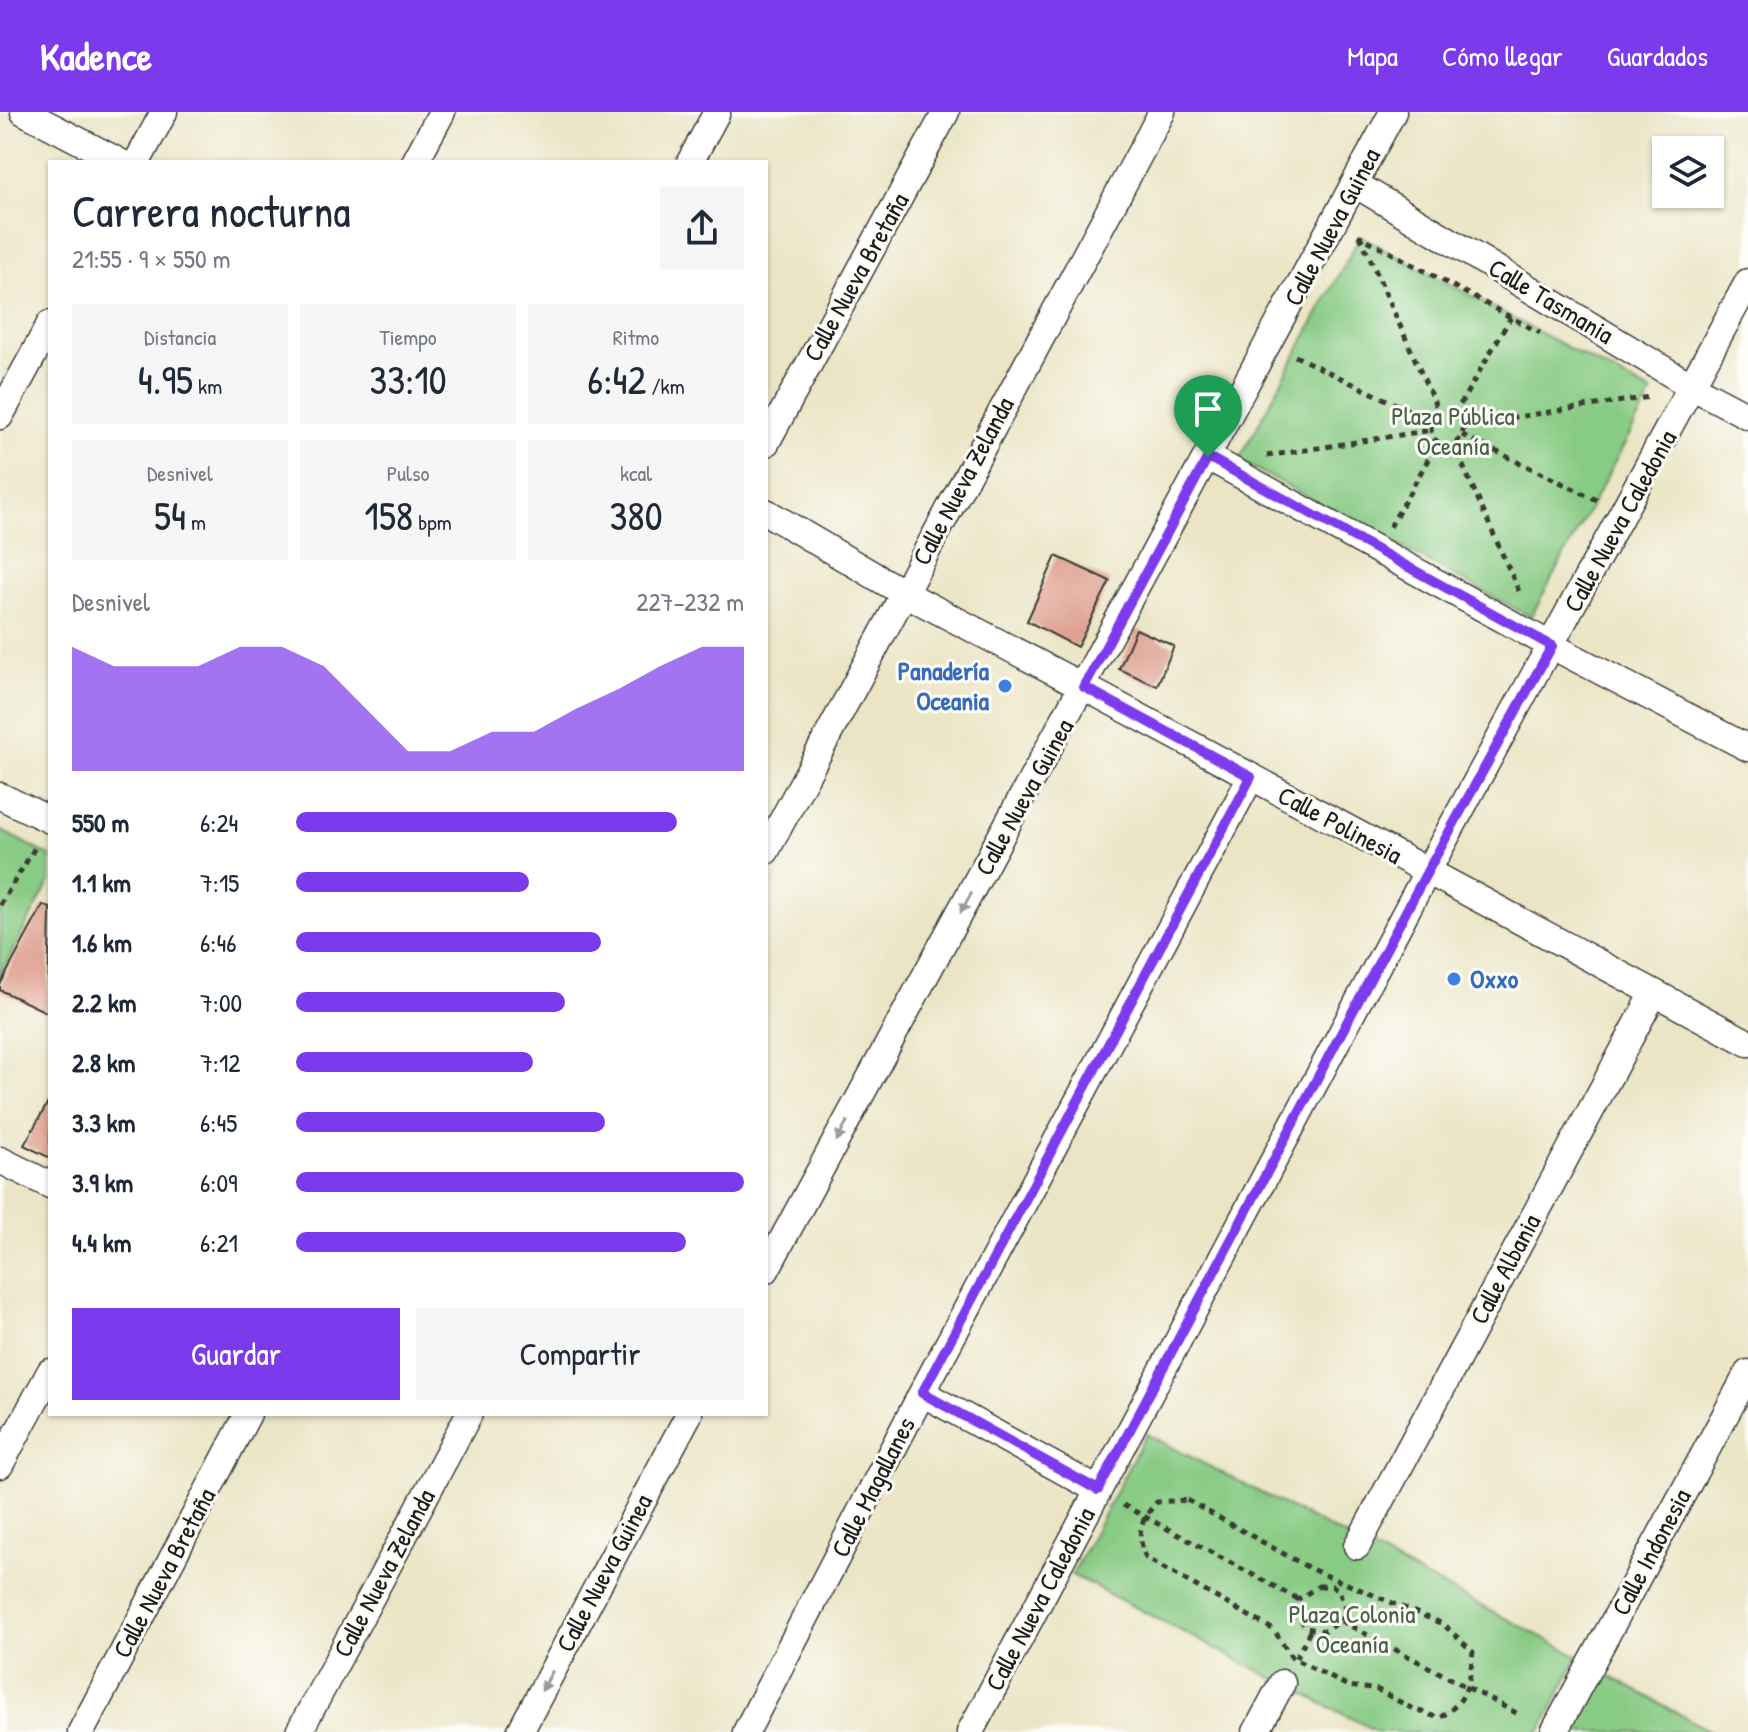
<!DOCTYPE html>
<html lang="es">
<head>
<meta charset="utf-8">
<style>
  :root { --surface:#fff; --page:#f6f6f7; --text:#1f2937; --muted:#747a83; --accent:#7c3aed }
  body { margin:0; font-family:"Patrick Hand",sans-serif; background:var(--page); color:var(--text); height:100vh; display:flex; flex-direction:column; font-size:30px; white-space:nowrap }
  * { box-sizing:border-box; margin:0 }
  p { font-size:26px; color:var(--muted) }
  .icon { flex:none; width:44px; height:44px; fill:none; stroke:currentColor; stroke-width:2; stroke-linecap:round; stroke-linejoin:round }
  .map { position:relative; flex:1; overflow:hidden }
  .details { position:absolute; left:48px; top:48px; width:720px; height:1256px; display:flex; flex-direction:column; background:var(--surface); border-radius:0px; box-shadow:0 2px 6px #0004 }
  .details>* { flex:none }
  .controls { position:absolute; left:1652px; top:24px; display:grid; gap:16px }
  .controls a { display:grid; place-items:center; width:72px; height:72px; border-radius:0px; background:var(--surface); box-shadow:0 2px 6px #0004; font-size:40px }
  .pin { position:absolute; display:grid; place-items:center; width:68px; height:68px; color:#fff; margin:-82px -34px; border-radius:50% 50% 50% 0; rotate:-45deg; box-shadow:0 0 8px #0007 }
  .pin .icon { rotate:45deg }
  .round { display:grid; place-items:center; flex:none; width:84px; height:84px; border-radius:0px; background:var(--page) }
  .summary { display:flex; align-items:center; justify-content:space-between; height:136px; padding:0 24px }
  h1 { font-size:44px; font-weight:600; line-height:60px }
  .stats { display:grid; grid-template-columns:repeat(3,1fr); gap:12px; height:136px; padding:8px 24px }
  .stats div { display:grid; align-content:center; border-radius:0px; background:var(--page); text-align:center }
  .stats b { font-size:40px; font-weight:600 }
  .stats small { font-size:22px; font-weight:400 }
  .stats p { font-size:22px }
  .chart { height:224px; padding:16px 24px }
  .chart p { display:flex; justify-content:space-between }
  .chart svg { width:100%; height:144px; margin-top:8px; fill:var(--accent); opacity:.7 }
  .button { display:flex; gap:16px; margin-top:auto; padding:16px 24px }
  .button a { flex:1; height:92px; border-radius:0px; background:var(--accent); color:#fff; font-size:32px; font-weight:600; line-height:92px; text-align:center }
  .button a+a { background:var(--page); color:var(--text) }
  ul { padding:0 24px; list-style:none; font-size:26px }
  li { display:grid; grid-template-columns:128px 96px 1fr; align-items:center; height:60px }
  li i { height:20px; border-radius:10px; background:var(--accent) }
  header { display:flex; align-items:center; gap:48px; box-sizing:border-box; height:112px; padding:0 40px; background:var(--accent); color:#fff }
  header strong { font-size:38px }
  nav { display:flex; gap:44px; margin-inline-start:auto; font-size:28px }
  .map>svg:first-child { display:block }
  .green { fill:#88cb84; stroke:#527450; stroke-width:2 }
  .building { fill:#dea090 }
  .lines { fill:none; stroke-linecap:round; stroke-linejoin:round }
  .street-casing { stroke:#3b3a36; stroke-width:29 }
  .path { stroke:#3b3a36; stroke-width:5; stroke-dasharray:6 6; stroke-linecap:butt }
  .street { stroke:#fff; stroke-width:26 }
  .oneway { fill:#999 }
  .route-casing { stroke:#fff; stroke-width:16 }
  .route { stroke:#7c3aed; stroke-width:10 }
  .shop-dot { fill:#3f7fe0; stroke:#fdfcf7; stroke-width:3 }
  .labels { text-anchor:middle; stroke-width:6; stroke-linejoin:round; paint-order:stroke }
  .street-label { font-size:26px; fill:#1c1c1c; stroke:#fdfcf7 }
  .park-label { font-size:26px; fill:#476246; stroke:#fdfcf7 }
  .shop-label { font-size:26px; font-weight:bold; fill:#366cbe; stroke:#fdfcf7; text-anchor:end }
</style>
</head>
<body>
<header>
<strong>Kadence</strong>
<nav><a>Mapa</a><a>Cómo llegar</a><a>Guardados</a></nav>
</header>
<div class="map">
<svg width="1748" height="1620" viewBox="0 0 1748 1620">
  <rect width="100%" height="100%" fill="#fdfcf7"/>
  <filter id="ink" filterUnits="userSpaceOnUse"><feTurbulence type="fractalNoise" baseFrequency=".0125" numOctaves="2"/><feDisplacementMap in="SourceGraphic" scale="16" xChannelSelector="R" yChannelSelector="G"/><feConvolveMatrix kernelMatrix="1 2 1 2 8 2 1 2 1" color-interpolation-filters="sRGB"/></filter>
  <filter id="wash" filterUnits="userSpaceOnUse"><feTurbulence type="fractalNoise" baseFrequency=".006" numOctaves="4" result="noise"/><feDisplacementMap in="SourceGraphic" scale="32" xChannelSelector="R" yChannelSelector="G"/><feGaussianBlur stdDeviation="1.8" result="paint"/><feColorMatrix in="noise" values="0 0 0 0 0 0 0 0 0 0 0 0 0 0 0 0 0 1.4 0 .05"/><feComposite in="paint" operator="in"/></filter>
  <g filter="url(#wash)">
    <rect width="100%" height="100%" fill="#ebe5c6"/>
    <path class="green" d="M1360,124L1652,281L1531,505L1239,348Z
      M0,718L50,744V769L0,863Z
      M1146,1322L1579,1544L1540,1620H1378L1072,1463Z
      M1606,1562L1712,1620H1575Z"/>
    <g id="blocks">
      <path class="building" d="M1056,444L1110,469L1077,535L1027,509Z
        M1136,517L1174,534L1157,574L1119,557Z
        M43,793L50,796L48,901L0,878V873Z
        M50,987V1046L24,1033Z"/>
    </g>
  </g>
  <g filter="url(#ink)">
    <use href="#blocks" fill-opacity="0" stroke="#3b3a36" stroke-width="2"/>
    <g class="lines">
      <defs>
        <path id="street" d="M24,0L120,50
          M137,50L164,0
          M415,50L442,0
          M690,50L717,0
          M1355,72L1693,275L1748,304
          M0,304L50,212
          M766,331L946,0
          M1208,345L1552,534L1748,636
          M766,400L902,480L1084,575L1748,931
          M0,684L50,708
          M766,739L1162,0
          M0,1048L50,1073
          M766,1158L1393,0
          M922,1281L1098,1378
          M0,1353L50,1260
          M1357,1434L1654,881
          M81,1620L248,1302
          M299,1620L469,1302
          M520,1620L689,1302
          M746,1620L922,1281L1251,665
          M970,1620L1427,760L1748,170
          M1256,1620L1282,1571
          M1554,1620L1748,1261"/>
      </defs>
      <use href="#street" class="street-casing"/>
      <path class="path" d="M1360,124L1440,303
        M1359,127L1360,124L1540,221
        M1295,244L1433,310
        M1431 317a16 16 0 1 1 32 0a16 16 0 1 1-32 0Z
        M1454,303L1511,205
        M1463,313L1650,285
        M1462,323L1597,388
        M1453,331L1521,484
        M1267,344L1432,318
        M1390,415L1438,330
        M0,793L36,734
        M1187,1388L1311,1457L1443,1512L1473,1540C1469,1572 1469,1588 1439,1606L1413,1597L1378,1578L1348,1574L1292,1546L1274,1518L1146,1446C1136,1421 1139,1410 1157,1390Z
        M1123,1393L1298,1487
        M1319,1474H1332L1339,1478L1345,1497L1341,1509L1325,1519L1306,1516L1300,1506L1298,1487Z
        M1341,1509L1520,1603
        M1296,1546L1311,1517"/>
      <use href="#street" class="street"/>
    </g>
    <defs><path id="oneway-solid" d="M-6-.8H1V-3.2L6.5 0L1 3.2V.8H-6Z" transform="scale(2)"/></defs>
    <g class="oneway">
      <use href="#oneway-solid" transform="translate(966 791) rotate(119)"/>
      <use href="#oneway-solid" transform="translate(842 1019) rotate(119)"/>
      <use href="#oneway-solid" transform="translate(547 1569) rotate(118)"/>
    </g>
  </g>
  <g class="lines" filter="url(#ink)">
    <defs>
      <path id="route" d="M1208,345L1552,534L1427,760L1098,1378L922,1281L1251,665L1084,575Z"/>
    </defs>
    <use href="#route" class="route-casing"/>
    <use href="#route" class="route"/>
  </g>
  <g class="shop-dot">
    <circle cx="1005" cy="574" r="8"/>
    <circle cx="1454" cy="867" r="8"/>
  </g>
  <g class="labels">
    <g class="street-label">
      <text transform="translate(1332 115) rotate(-62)" y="9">Calle Nueva Guinea</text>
      <text transform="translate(856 165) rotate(-61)" y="9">Calle Nueva Bretaña</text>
      <text transform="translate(1551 189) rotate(31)" y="9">Calle Tasmania</text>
      <text transform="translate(963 369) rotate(-62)" y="9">Calle Nueva Zelanda</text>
      <text transform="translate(1620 409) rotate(-61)" y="9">Calle Nueva Caledonia</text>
      <text transform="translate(1024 685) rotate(-61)" y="9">Calle Nueva Guinea</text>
      <text transform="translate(1340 713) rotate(28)" y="9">Calle Polinesia</text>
      <text transform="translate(1505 1157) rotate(-62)" y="9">Calle Albania</text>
      <text transform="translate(873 1375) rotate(-63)" y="9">Calle Magallanes</text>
      <text transform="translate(1651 1440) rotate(-62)" y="9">Calle Indonesia</text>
      <text transform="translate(164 1461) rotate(-62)" y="9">Calle Nueva Bretaña</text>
      <text transform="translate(384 1461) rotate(-62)" y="9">Calle Nueva Zelanda</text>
      <text transform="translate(604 1461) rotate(-62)" y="9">Calle Nueva Guinea</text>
      <text transform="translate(1040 1487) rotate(-62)" y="9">Calle Nueva Caledonia</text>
    </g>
    <g class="park-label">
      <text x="1453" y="313">Plaza Pública<tspan x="1453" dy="30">Oceanía</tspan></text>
      <text x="1352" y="1511">Plaza Colonia<tspan x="1352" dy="30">Oceanía</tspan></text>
    </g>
    <g class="shop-label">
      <text x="989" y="568">Panadería<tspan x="989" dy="30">Oceania</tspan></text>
      <text x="1470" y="876" text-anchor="start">Oxxo</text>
    </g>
  </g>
</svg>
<div class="controls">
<a><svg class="icon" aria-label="layers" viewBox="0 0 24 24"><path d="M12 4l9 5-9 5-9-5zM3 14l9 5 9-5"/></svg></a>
</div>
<div class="pin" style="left:1208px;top:345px;background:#1e9e55"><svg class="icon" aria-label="arrive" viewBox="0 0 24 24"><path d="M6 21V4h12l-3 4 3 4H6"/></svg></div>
<section class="details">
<div class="summary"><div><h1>Carrera nocturna</h1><p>21:55 · 9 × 550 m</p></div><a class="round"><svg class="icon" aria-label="share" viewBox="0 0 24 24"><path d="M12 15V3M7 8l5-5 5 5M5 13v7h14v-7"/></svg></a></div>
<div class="stats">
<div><p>Distancia</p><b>4.95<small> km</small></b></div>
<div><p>Tiempo</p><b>33:10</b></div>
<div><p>Ritmo</p><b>6:42<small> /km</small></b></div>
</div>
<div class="stats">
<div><p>Desnivel</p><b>54<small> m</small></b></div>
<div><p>Pulso</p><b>158<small> bpm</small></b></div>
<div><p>kcal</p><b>380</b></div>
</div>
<div class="chart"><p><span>Desnivel</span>227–232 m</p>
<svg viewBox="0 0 160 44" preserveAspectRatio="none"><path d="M0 44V6L10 12L20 12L30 12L40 6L50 6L60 12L70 25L80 38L90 38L100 32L110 32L120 25L130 19L140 12L150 6L160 6V44z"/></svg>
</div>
<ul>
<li><b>550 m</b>6:24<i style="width:85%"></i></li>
<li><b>1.1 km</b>7:15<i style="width:52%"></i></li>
<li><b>1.6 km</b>6:46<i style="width:68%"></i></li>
<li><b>2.2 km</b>7:00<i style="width:60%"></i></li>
<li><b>2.8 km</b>7:12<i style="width:53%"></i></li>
<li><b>3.3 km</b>6:45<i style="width:69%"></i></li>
<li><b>3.9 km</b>6:09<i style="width:100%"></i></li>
<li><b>4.4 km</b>6:21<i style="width:87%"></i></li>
</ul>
<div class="button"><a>Guardar</a><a>Compartir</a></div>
</section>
</div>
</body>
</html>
